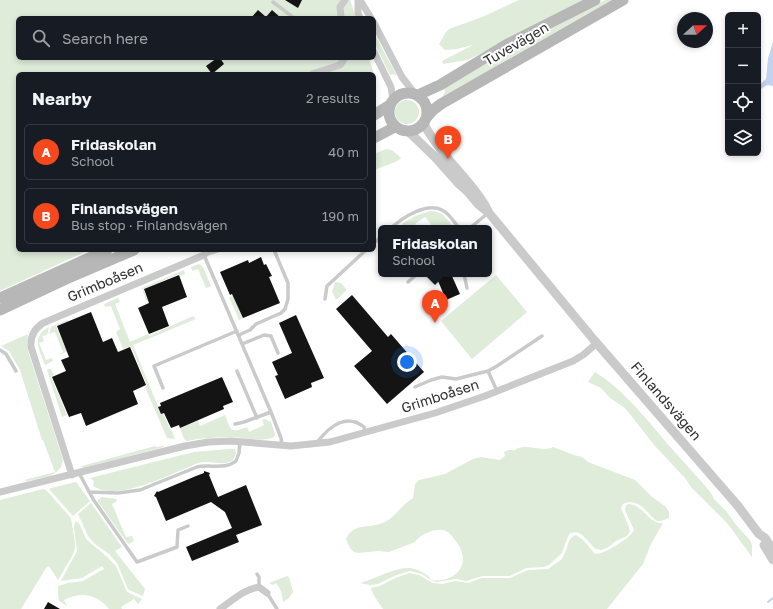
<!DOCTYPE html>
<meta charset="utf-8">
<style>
body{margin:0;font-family:"Golos Text",sans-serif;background:#242831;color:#f1f3f6}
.controls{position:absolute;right:12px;top:12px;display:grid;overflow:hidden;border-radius:6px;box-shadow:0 2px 6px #0003}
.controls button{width:36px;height:36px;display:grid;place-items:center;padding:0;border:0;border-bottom:1px solid #363941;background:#171b24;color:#f1f3f6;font:20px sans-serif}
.compass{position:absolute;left:677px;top:12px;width:36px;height:36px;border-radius:50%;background:#171b24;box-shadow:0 2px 6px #0003;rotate:69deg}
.you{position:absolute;left:407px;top:362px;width:14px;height:14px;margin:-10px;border:3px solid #fff;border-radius:50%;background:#1a73e8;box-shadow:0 0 0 6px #1a73e833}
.badge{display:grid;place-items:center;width:26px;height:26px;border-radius:50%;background:#f6481d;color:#fff;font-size:13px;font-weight:700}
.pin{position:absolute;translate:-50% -33px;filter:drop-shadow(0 1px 2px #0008)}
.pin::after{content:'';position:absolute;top:21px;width:14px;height:12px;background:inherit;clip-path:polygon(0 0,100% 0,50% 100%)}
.popup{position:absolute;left:378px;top:225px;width:114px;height:52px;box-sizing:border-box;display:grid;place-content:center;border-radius:6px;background:#171b24;filter:drop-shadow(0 1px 3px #0005);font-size:13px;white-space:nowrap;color:#9ea1a6}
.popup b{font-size:15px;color:#f1f3f6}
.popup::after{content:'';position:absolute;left:50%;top:100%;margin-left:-8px;border:8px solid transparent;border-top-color:#171b24}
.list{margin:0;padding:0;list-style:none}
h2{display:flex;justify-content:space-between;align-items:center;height:52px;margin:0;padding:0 16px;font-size:17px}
h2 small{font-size:13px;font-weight:400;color:#9ea1a6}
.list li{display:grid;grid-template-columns:26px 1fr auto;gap:12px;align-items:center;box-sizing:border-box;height:56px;margin:0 8px 8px;padding:0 8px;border:1px solid #363941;border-radius:6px}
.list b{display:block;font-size:15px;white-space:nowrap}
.list p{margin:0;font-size:13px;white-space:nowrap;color:#9ea1a6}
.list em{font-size:13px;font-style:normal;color:#9ea1a6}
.icon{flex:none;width:22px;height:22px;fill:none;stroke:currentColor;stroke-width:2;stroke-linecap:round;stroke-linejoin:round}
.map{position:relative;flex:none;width:773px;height:609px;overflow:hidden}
.search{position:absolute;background:#171b24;box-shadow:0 2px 6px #0003;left:16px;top:16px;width:360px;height:44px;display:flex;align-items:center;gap:10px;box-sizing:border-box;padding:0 14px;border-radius:6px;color:#9ea1a6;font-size:15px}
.panel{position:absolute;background:#171b24;box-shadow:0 2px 6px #0003;left:16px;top:72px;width:360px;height:180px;border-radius:6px}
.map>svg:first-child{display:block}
.green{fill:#deecd9}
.water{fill:#c3d2ee}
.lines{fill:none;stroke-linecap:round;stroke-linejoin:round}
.stream{stroke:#c3d2ee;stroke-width:2}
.building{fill:#141414}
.service{stroke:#cacaca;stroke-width:3.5}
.minor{stroke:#cacaca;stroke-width:7}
.tertiary{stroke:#cacaca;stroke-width:9}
.secondary{stroke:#b7b7b7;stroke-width:11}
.labels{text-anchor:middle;stroke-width:4;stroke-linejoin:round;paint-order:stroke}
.street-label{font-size:14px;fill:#2d2d2d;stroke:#fff}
</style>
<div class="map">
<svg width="773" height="609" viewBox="0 0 773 609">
<rect width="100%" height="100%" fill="#fff"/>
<path class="green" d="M0 0H350L356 18H18V58H369L374 74H18V250H89L0 291Z
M519 0H584L478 55 467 60 443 64 442 61 473 45 457 49 445 50 439 44 446 32 449 29 482 17Z
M605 0H612L499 64V65L441 99 445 92 443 86 499 52 513 49Z
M374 33 397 76 393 74 390 75 374 42Z
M395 112a12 12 0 1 1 24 0a12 12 0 1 1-24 0Z
M386 149 392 150 401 158C394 165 382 165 374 171V154Z
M430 211C443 211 447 219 454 228H434L425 217 416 223V224L412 228H404L402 224 415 216Z
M199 264 203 267 211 286 206 288 198 269 193 271 191 267Z
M184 270 185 274 180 276 179 274 143 289 148 301H146L142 288Z
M496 275 527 312 472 359 441 321Z
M335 282 341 283 347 290 336 300 332 291Z
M233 296 243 318 239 320 229 297Z
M118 298 120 302 115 304 130 342 148 334 149 336 193 316 196 319 133 345 161 414 163 413 170 429 172 431 175 439 167 438 145 387 147 386 131 346 123 349 116 332 120 329 111 306 105 307 104 304Z
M67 320 68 321 56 326 66 349 77 347 59 355 63 352 55 332 49 334 51 327Z
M49 327 47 335 42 336 44 341 39 343 46 360 52 358 53 361 45 365C39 350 31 337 49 327Z
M26 335H28L27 343 28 351 63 460C61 477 41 478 27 481L24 480 55 472 43 440H42L20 370 9 351 1 346Z
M49 369H51L54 376 51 377 67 415 62 417 47 370Z
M595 372C627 392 649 423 674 451 686 465 699 478 711 493L714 499 727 512 736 525 750 540 752 545V557L728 524 692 488 685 478 655 446 625 408 610 398 601 388 588 382Z
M225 415C231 430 229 434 247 427L249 432 264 425 262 420 265 419 271 422 275 434 274 437C262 443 244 437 231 437 216 437 201 438 187 441L184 439 180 428 198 421 200 426Z
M155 446 156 447 163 446 164 447 83 468 82 466Z
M553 447 574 455 582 457 588 462 635 480 651 496 666 507 669 512V518C666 519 662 521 659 521 651 522 642 495 623 504L621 508 629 527 630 532 627 536 616 541 607 548 601 550 596 549C587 543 582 527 569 534L562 553 549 565 544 567 526 568 510 576H483L466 581 456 579 437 582 432 581 422 574 410 571 394 576 378 584 370 585 360 583C375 579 395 567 410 568 416 569 423 572 427 575 429 576 430 579 431 580 435 581 445 580 449 578 467 570 466 553 455 540 450 534 447 529 438 530 430 530 419 536 415 542L389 552 378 551 358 553 354 552 350 548 346 539C354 521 372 530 387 521 393 517 398 511 403 506 406 503 410 500 413 498L415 484 419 480 445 474 473 459 481 457 500 460 505 456 504 452 508 450H515C525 442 542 453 553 447Z
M229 449H235L236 453C233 468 217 462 205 462 197 462 189 467 182 470 159 479 116 501 93 486L94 481 90 478 194 452Z
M76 482 90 501 73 516 49 489 51 488Z
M43 489 46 490 71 518 75 543V549L72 556 58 580 49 566 46 568 21 609H0V500Z
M102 497 116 499 117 501 112 504 126 537 132 536 134 541 128 544 98 502V500Z
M91 503 122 547 115 551 145 589 143 596 131 591 128 589 117 563 109 554 95 544 88 536 78 514Z
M629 504C644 505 649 525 663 523L650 546 643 564 607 609H383C379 602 373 596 371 588L380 586 393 579 409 573 419 575 433 583 442 584 456 581 469 583 481 578H510L528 570 548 569 562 559 566 550 569 541 573 536 576 535 583 540 595 554C603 555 631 538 634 530L625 510 626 505Z
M75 521 79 523 86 539 106 556 116 566 127 592 142 599 138 604 134 599 121 607 122 609H109C97 594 81 591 64 600L67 606 59 601 58 594V586L68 583 83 581 104 569 102 566 82 578 61 581 77 551 74 527Z
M287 576 289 577 293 592 289 598 283 602C282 594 281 589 276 583L273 585 269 583Z"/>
<path class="water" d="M773 42V86L767 85 758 91V86L766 79 768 58Z"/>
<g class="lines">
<path class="stream" d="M768 602 773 598"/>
</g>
<path class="building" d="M285 0H302L298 8Z
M258 10 266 17 272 10 281 18H251Z
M217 58H220L224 64 212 74 206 66Z
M261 257 264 265 266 264 272 276 269 277 280 303 243 318 232 294 230 295 220 272 248 260 249 263Z
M439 274H451L460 294 446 300 436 276Z
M179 275 187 297 162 307 169 326 149 334 138 308 149 303 144 289Z
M352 295 388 337 391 334 424 372 387 404 354 366 372 351 336 309Z
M91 312 103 342 112 338 118 352 130 347 146 385 133 391 138 404 86 426 81 413 69 417 52 377 66 371 61 360 69 357 57 326Z
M296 315 324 378 311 383 312 387 285 399 275 376 278 375 272 362 292 353 279 323Z
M222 377 233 402 223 406 224 409 180 428 179 425 171 428 164 413 161 414 158 407 161 406 160 403Z
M204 471 210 473 209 475 218 497 246 485 262 525 236 535 239 542 192 561 186 547 232 528 225 512 211 502 166 521 156 497 154 496 157 491 158 492 196 476 204 473Z
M48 602 60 609H44Z"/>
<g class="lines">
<path class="service" d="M273 2 294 18
M391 228C402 218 426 202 442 210 449 213 454 222 459 228
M470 228 488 213
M374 243 381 237
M220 250 204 255 271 412 281 438 282 445
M464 274 467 288
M408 282 417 274
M325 299 327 286 366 250
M239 335 250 330 256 324 281 313 285 309 288 299V283L274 250
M242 344 264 335 271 336 278 353
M0 350 6 354 16 371
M237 371 257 418
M488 371 497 391
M415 387 431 380 442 377 456 379 488 371 497 366 542 336
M163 388 154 366 237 331
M235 424 244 422 271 412
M319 443V440C330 426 347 413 364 427L365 432
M79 473 93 499 137 562 177 547 178 530 188 526
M89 492 118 493 140 490 197 467C210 464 225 470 236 461L239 453 240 441
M257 574 259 577V587
M267 593 277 609"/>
<path class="minor" d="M358 0V13L360 18
M360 0 371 18
M341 18 340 7 345 0
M374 23 402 77 415 94
M374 52 391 87 393 100
M312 74 340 65 345 58
M72 475 31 347C30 337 34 329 43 323L204 255
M0 492 185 446 208 442 231 441 291 446 330 442 435 413 485 396 573 361 583 355 597 343
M220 609C232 601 244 589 259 587L267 593"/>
<path class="tertiary" d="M424 124C434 143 449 160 463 176 472 187 482 198 488 211
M409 132 435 157 459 184 468 192 479 205 489 213 594 340 738 506 759 534 765 538 773 550
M764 545 773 560"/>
<path class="secondary" d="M389 112a19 19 0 1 1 38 0a19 19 0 1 1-38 0Z
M418 95 440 85 506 45 595 0
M374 115 390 105
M427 117 433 110 441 104 623 0
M374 138 395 127
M0 298 107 250
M0 310 66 279 134 250"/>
</g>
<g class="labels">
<g class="street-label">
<text transform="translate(516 44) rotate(-30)" y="5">Tuvevägen</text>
<text transform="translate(105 282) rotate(-23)" y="5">Grimboåsen</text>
<text transform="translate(440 396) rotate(-18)" y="5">Grimboåsen</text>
<text transform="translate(666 401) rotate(49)" y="5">Finlandsvägen</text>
</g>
</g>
</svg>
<div class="controls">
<button>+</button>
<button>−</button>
<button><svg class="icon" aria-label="locate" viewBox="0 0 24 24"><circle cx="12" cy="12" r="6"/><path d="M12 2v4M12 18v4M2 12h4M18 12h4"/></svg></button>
<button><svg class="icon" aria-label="layers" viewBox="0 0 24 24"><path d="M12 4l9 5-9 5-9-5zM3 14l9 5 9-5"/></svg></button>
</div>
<svg class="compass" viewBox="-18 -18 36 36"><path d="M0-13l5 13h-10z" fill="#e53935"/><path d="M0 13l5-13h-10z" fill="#9ea1a6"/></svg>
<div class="you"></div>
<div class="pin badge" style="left:435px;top:323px">A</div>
<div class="popup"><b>Fridaskolan</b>School</div>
<div class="pin badge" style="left:448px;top:159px">B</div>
<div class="search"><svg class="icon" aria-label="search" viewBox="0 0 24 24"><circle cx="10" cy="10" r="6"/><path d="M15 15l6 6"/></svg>Search here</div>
<section class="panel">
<h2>Nearby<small>2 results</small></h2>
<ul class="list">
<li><span class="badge">A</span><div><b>Fridaskolan</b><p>School</p></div><em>40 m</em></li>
<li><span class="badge">B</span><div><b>Finlandsvägen</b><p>Bus stop · Finlandsvägen</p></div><em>190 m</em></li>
</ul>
</section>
</div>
